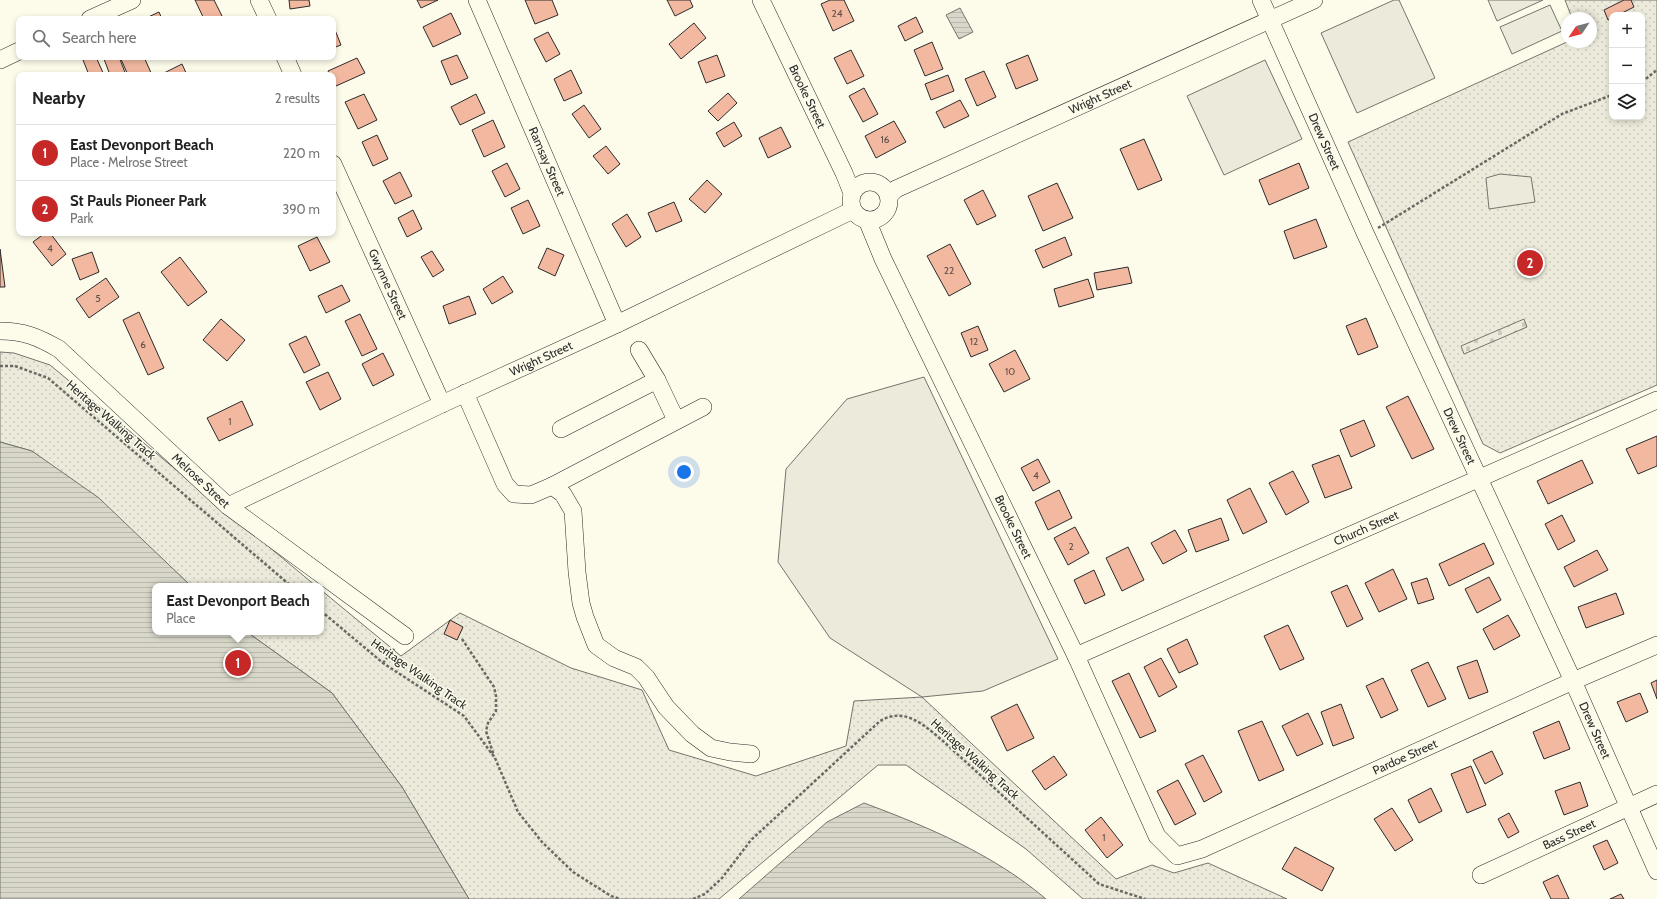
<!DOCTYPE html>
<meta charset="utf-8">
<style>
body{margin:0;font-family:Cabin,sans-serif;background:#f6f6f6;color:#222}
.controls{position:absolute;right:12px;top:12px;display:grid;overflow:hidden;border-radius:8px;box-shadow:0 2px 6px #0003}
.controls button{width:36px;height:36px;display:grid;place-items:center;padding:0;border:0;border-bottom:1px solid #e0e0e0;background:#fff;color:#222;font:20px sans-serif}
.compass{position:absolute;left:1561px;top:12px;width:36px;height:36px;border-radius:50%;background:#fff;box-shadow:0 2px 6px #0003;rotate:235deg}
.you{position:absolute;left:684px;top:472px;width:14px;height:14px;margin:-10px;border:3px solid #fff;border-radius:50%;background:#1a73e8;box-shadow:0 0 0 6px #1a73e833}
.badge{display:grid;place-items:center;width:26px;height:26px;border-radius:50%;background:#c62828;color:#fff;font-size:13px;font-weight:700}
.pin{position:absolute;translate:-50% -50%;border:2px solid #fff;box-shadow:0 1px 4px #0006}
.popup{position:absolute;left:152px;top:583px;width:172px;height:52px;box-sizing:border-box;display:grid;place-content:center;border-radius:8px;background:#fff;filter:drop-shadow(0 1px 3px #0005);font-size:13px;white-space:nowrap;color:#767676}
.popup b{font-size:15px;color:#222}
.popup::after{content:'';position:absolute;left:50%;top:100%;margin-left:-8px;border:8px solid transparent;border-top-color:#fff}
.list{margin:0;padding:0;list-style:none}
h2{display:flex;justify-content:space-between;align-items:center;height:52px;margin:0;padding:0 16px;font-size:17px}
h2 small{font-size:13px;font-weight:400;color:#767676}
.list li{display:grid;grid-template-columns:26px 1fr auto;gap:12px;align-items:center;box-sizing:border-box;height:56px;padding:0 16px;border-top:1px solid #e0e0e0}
.list b{display:block;font-size:15px;white-space:nowrap}
.list p{margin:0;font-size:13px;white-space:nowrap;color:#767676}
.list em{font-size:13px;font-style:normal;color:#767676}
.icon{flex:none;width:22px;height:22px;fill:none;stroke:currentColor;stroke-width:2;stroke-linecap:round;stroke-linejoin:round}
.map{position:relative;flex:none;width:1657px;height:899px;overflow:hidden}
.search{position:absolute;background:#fff;box-shadow:0 2px 6px #0003;left:16px;top:16px;width:320px;height:44px;display:flex;align-items:center;gap:10px;box-sizing:border-box;padding:0 14px;border-radius:8px;color:#767676;font-size:15px}
.panel{position:absolute;background:#fff;box-shadow:0 2px 6px #0003;left:16px;top:72px;width:320px;height:164px;border-radius:8px}
.map>svg:first-child{display:block}
.green{fill:url(#green-dots);stroke:#74746e;fill-rule:evenodd}
.cemetery{fill:url(#cemetery-stones);stroke:#74746e}
.pitch{fill:#ecebdb;stroke:#74746e}
.water{fill:url(#water-rules);stroke:#74746e}
.building{fill:#f2b8a0;stroke:#2b2b2b}
.lines{fill:none;stroke-linecap:round;stroke-linejoin:round}
.minor-casing{stroke:#2b2b2b;stroke-width:18}
.path{stroke:#6a6964;stroke-width:2.5;stroke-dasharray:3 2;stroke-linecap:butt}
.minor{stroke:#fdfbea;stroke-width:17}
.labels{text-anchor:middle;stroke-width:3;stroke-linejoin:round;paint-order:stroke}
.number-label{font-size:10px;fill:#5d4e48}
.street-label{font-size:12px;fill:#2b2b2b;stroke:#fdfbea}
</style>
<div class="map">
<svg width="1657" height="899" viewBox="0 0 1657 899">
<defs>
<pattern id="green-dots" width="8" height="8" patternUnits="userSpaceOnUse"><rect width="8" height="8" fill="#ecebdb"/><path d="M2 2h.1M6 6h.1" fill="none" stroke="#cbcabc" stroke-width="1.8" stroke-linecap="round"/></pattern>
<pattern id="cemetery-stones" width="16" height="16" patternUnits="userSpaceOnUse"><rect width="16" height="16" fill="#ecebdb"/><path d="M2 7V4a2 2 0 0 1 4 0v3zM10 15v-3a2 2 0 0 1 4 0v3z" fill="#cbcabc"/></pattern>
<pattern id="water-rules" width="6" height="5" patternUnits="userSpaceOnUse"><rect width="6" height="5" fill="#d8d7c9"/><path d="M0 2.5h6" fill="none" stroke="#bab9ad"/></pattern>
</defs>
<rect width="100%" height="100%" fill="#fdfbea"/>
<path class="green" d="M1565 0H1657V385L1500 453 1483 444 1348 142 1567 42H1591V18H1572ZM1612 15H1642V117H1612Z
M0 352 14 353 50 365 316 586H191L155 552 32 451 0 442Z
M321 590 401 656 460 613 571 668 642 690 669 750 756 776 846 746 854 701 922 697 1116 879 1152 865 1174 873 1208 863 1287 899H1083L1026 849 906 765H878L719 899H469L402 787 332 693 247 632H321Z"/>
<path class="cemetery" d="M1524 319 1527 327 1464 354 1461 346Z"/>
<path class="pitch" d="M1394 0H1399L1435 78 1357 113 1321 33Z
M1488 0H1543L1497 21Z
M1550 5 1562 31 1512 54 1500 27Z
M1265 60 1302 139 1224 175 1187 96Z
M1500 174 1531 177 1535 202 1489 209 1486 178Z
M924 377 1058 659 983 691 922 697 830 638 778 562 786 469 847 399Z"/>
<path class="water" d="M960 8 973 32 959 39 946 15Z
M0 442 32 451 99 498 191 586H155V632H247L332 693 402 787 469 899H0Z
M864 803C928 827 993 854 1046 899H739L827 822Z"/>
<path class="building" d="M195 0H214L222 16 215 19H204Z
M289 0H309L310 6 290 9Z
M417 0H438L421 8Z
M525 0H552L558 15 535 24Z
M667 0H690L693 7 675 16Z
M830 0H844L854 21 833 31 821 4Z
M1624 0H1631L1634 7 1618 15H1612V18L1608 20 1604 10Z
M159 12 162 19H144Z
M451 13 461 34 433 47 423 27Z
M916 17 923 32 905 41 898 26Z
M694 23 706 38 681 59 669 44Z
M333 25 341 45 333 48Z
M548 32 560 54 546 62 534 39Z
M932 42 943 69 925 76 914 50Z
M851 50 864 76 847 84 834 58Z
M457 55 468 78 451 85 441 61Z
M717 55 725 76 706 83 698 62Z
M1028 55 1038 80 1016 89 1006 64Z
M91 57H96L104 75H89L83 60Z
M111 57H119L126 75H110L104 59Z
M120 57H144L152 75H128Z
M357 58 365 73 336 86 333 81V75H330L328 71Z
M182 64 187 75H163L162 74Z
M571 70 582 93 564 101 554 79Z
M984 71 996 97 977 106 965 79Z
M948 75 954 91 931 100 925 84Z
M864 88 878 114 863 122 849 96Z
M728 93 737 103 718 121 708 111Z
M364 94 377 120 358 129 345 102Z
M476 94 485 113 460 125 451 107Z
M960 100 969 116 944 128 936 112Z
M584 105 601 129 589 138 572 114Z
M493 120 505 147 484 157 472 130Z
M894 121 906 142 876 158 865 136Z
M734 122 742 136 724 147 716 133Z
M781 127 791 147 768 158 759 138Z
M377 135 388 159 373 166 362 142Z
M1144 139 1162 180 1138 190 1120 149Z
M606 146 620 164 608 174 593 156Z
M507 163 520 189 505 197 492 171Z
M1299 163 1309 188 1269 205 1259 180Z
M400 172 412 196 395 204 383 181Z
M707 180 722 194 705 213 689 199Z
M1057 183 1073 218 1043 231 1028 196Z
M983 190 996 216 977 225 964 200Z
M528 200 540 226 523 234 511 208Z
M674 202 682 221 656 232 648 213Z
M413 210 422 229 407 237 398 218Z
M627 214 641 237 626 247 612 224Z
M1316 219 1327 247 1294 259 1284 231Z
M45 233H50L66 254 52 266 33 242Z
M317 237 330 262 310 271 298 246Z
M1065 237 1072 255 1043 268 1035 250Z
M950 244 971 284 949 296 927 256Z
M547 248 564 255 555 276 538 268Z
M0 249 5 287H0Z
M432 251 444 270 433 277 421 257Z
M92 252 99 272 80 280 72 259Z
M180 257 207 292 188 306 161 272Z
M1128 267 1132 283 1097 290 1094 273Z
M503 276 513 292 492 304 483 289Z
M106 278 119 297 89 318 76 299Z
M1088 279 1094 297 1059 307 1054 289Z
M342 285 350 301 326 313 318 296Z
M469 296 476 314 449 324 443 306Z
M139 312 164 368 148 375 123 320Z
M360 314 377 349 362 356 345 321Z
M1366 318 1378 347 1358 355 1346 326Z
M221 319 245 340 227 361 203 340Z
M978 326 988 350 971 357 961 333Z
M306 336 320 365 304 373 289 344Z
M1015 350 1030 379 1004 392 989 364Z
M383 353 394 375 373 386 362 364Z
M328 372 341 399 320 410 306 382Z
M1408 396 1434 449 1412 459 1386 407Z
M242 401 253 425 219 441 207 418Z
M1364 420 1375 446 1351 457 1340 430Z
M1657 436V466L1638 474 1626 449Z
M1339 455 1352 488 1325 498 1312 465Z
M1038 459 1050 482 1033 491 1021 468Z
M1582 460 1593 483 1548 504 1537 481Z
M1293 471 1309 502 1286 515 1269 483Z
M1250 488 1267 522 1243 534 1227 500Z
M1059 490 1072 518 1048 530 1035 502Z
M1562 515 1575 541 1558 550 1545 524Z
M1221 518 1229 540 1196 552 1188 530Z
M1075 527 1089 553 1068 565 1054 538Z
M1175 530 1187 551 1163 564 1151 543Z
M1484 543 1494 564 1449 586 1439 564Z
M1128 547 1144 580 1122 591 1106 558Z
M1597 550 1608 570 1574 587 1564 567Z
M1393 569 1407 599 1379 612 1365 583Z
M1094 570 1105 595 1085 604 1074 580Z
M1489 577 1501 600 1477 613 1465 589Z
M1427 578 1434 599 1418 604 1411 583Z
M1347 585 1363 619 1347 627 1331 592Z
M1616 593 1624 614 1586 628 1578 607Z
M1508 615 1520 636 1494 650 1483 629Z
M450 620 463 627 457 640 444 634Z
M1288 625 1304 659 1280 670 1264 636Z
M1187 639 1198 664 1179 673 1167 649Z
M1161 658 1177 687 1159 697 1144 667Z
M1477 660 1488 692 1469 699 1457 667Z
M1428 662 1446 699 1428 707 1411 670Z
M1129 673 1156 731 1140 738 1112 681Z
M1383 678 1398 710 1381 718 1366 686Z
M1657 680V699L1651 683Z
M1640 693 1648 712 1626 722 1617 702Z
M1017 704 1034 738 1007 751 991 717Z
M1341 704 1354 738 1333 746 1321 712Z
M1308 713 1323 744 1297 756 1282 726Z
M1262 721 1284 770 1259 781 1238 731Z
M1559 721 1570 749 1544 759 1533 732Z
M1492 751 1503 774 1485 784 1473 760Z
M1203 755 1222 792 1204 802 1185 764Z
M1054 756 1067 775 1045 790 1032 771Z
M1471 766 1486 805 1467 813 1451 774Z
M1178 780 1196 814 1175 825 1157 791Z
M1580 782 1588 806 1564 815 1555 791Z
M1431 788 1442 811 1419 823 1408 800Z
M1392 808 1413 840 1395 851 1374 819Z
M1509 813 1519 832 1508 838 1498 819Z
M1101 817 1123 845 1107 858 1085 830Z
M1607 840 1618 863 1604 870 1593 846Z
M1295 847 1334 868 1322 891 1282 869Z
M1558 875 1569 899H1551L1543 882Z
M1621 894 1624 899H1610Z"/>
<g class="lines">
<g class="minor-casing">
<g id="minor">
<path d="M259 0 268 19"/>
<path id="s1" d="M477 0 617 324"/>
<path id="s2" d="M761 0 844 173 852 193"/>
<path id="s3" d="M1261 0 1366 235 1573 681 1657 871"/>
<path d="M90 19 132 0"/>
<path d="M285 57 293 75"/>
<path d="M0 60 19 51"/>
<path id="s4" d="M333 164 442 404"/>
<circle cx="870" cy="201" r="19"/>
<path id="s5" d="M889 196 896 189 1314 0"/>
<path id="s6" d="M867 220 883 259 1076 656 1157 836 1177 856 1202 849 1573 681 1657 645"/>
<path id="s7" d="M0 331C24 331 38 337 59 349L228 506 405 636"/>
<path d="M639 350 657 380 676 420"/>
<path d="M465 393 505 484 514 494 531 495 552 486 703 407"/>
<path d="M561 429 657 380"/>
<path d="M552 486 563 494 573 511 577 572 581 603 585 617 596 645 614 658 636 667 646 677 666 707 692 734 711 748 730 752 751 754"/>
<path id="s8" d="M228 506 442 404 617 324 853 210"/>
<path id="s9" d="M1076 656 1657 400"/>
<path id="s10" d="M1481 875 1657 794"/>
</g>
</g>
<path class="path" d="M1642 82 1657 70
M1378 228 1562 114 1612 95
M0 366H15L48 378 291 586
M321 611 383 663 464 716 495 758 518 812 542 842 573 872 611 896 620 899
M462 639 494 687 496 696V711L488 723 486 731 494 756
M383 663 395 648
M693 899 705 894 722 878 751 840 880 721C905 706 925 726 943 741L1099 884 1145 899"/>
<use href="#minor" class="minor"/>
</g>
<g class="labels">
<g class="number-label">
<text x="837" y="17">24</text>
<text x="885" y="143">16</text>
<text x="50" y="252">4</text>
<text x="949" y="274">22</text>
<text x="98" y="302">5</text>
<text x="974" y="345">12</text>
<text x="143" y="348">6</text>
<text x="1010" y="375">10</text>
<text x="230" y="425">1</text>
<text x="1036" y="479">4</text>
<text x="1071" y="550">2</text>
<text x="1104" y="841">1</text>
</g>
<g class="street-label">
<text dy="4" stroke="none"><textPath href="#s2" startOffset="107">Brooke Street</textPath></text>
<text dy="4" stroke="none"><textPath href="#s5" startOffset="234">Wright Street</textPath></text>
<text dy="4" stroke="none"><textPath href="#s3" startOffset="155">Drew Street</textPath></text>
<text dy="4" stroke="none"><textPath href="#s1" startOffset="176">Ramsay Street</textPath></text>
<text dy="4" stroke="none"><textPath href="#s4" startOffset="132">Gwynne Street</textPath></text>
<text dy="4" stroke="none"><textPath href="#s8" startOffset="346">Wright Street</textPath></text>
<text transform="translate(111 420) rotate(41)" y="4">Heritage Walking Track</text>
<text dy="4" stroke="none"><textPath href="#s3" startOffset="479">Drew Street</textPath></text>
<text dy="4" stroke="none"><textPath href="#s7" startOffset="256">Melrose Street</textPath></text>
<text dy="4" stroke="none"><textPath href="#s6" startOffset="340">Brooke Street</textPath></text>
<text dy="4" stroke="none"><textPath href="#s9" startOffset="317">Church Street</textPath></text>
<text transform="translate(419 674) rotate(35)" y="4">Heritage Walking Track</text>
<text dy="4" stroke="none"><textPath href="#s3" startOffset="803">Drew Street</textPath></text>
<text dy="4" stroke="none"><textPath href="#s6" startOffset="958">Pardoe Street</textPath></text>
<text transform="translate(975 759) rotate(42)" y="4">Heritage Walking Track</text>
<text dy="4" stroke="none"><textPath href="#s10" startOffset="97">Bass Street</textPath></text>
</g>
</g>
</svg>
<div class="controls">
<button>+</button>
<button>−</button>
<button><svg class="icon" aria-label="layers" viewBox="0 0 24 24"><path d="M12 4l9 5-9 5-9-5zM3 14l9 5 9-5"/></svg></button>
</div>
<svg class="compass" viewBox="-18 -18 36 36"><path d="M0-13l5 13h-10z" fill="#e53935"/><path d="M0 13l5-13h-10z" fill="#767676"/></svg>
<div class="you"></div>
<div class="pin badge" style="left:238px;top:663px">1</div>
<div class="popup"><b>East Devonport Beach</b>Place</div>
<div class="pin badge" style="left:1530px;top:263px">2</div>
<div class="search"><svg class="icon" aria-label="search" viewBox="0 0 24 24"><circle cx="10" cy="10" r="6"/><path d="M15 15l6 6"/></svg>Search here</div>
<section class="panel">
<h2>Nearby<small>2 results</small></h2>
<ul class="list">
<li><span class="badge">1</span><div><b>East Devonport Beach</b><p>Place · Melrose Street</p></div><em>220 m</em></li>
<li><span class="badge">2</span><div><b>St Pauls Pioneer Park</b><p>Park</p></div><em>390 m</em></li>
</ul>
</section>
</div>
